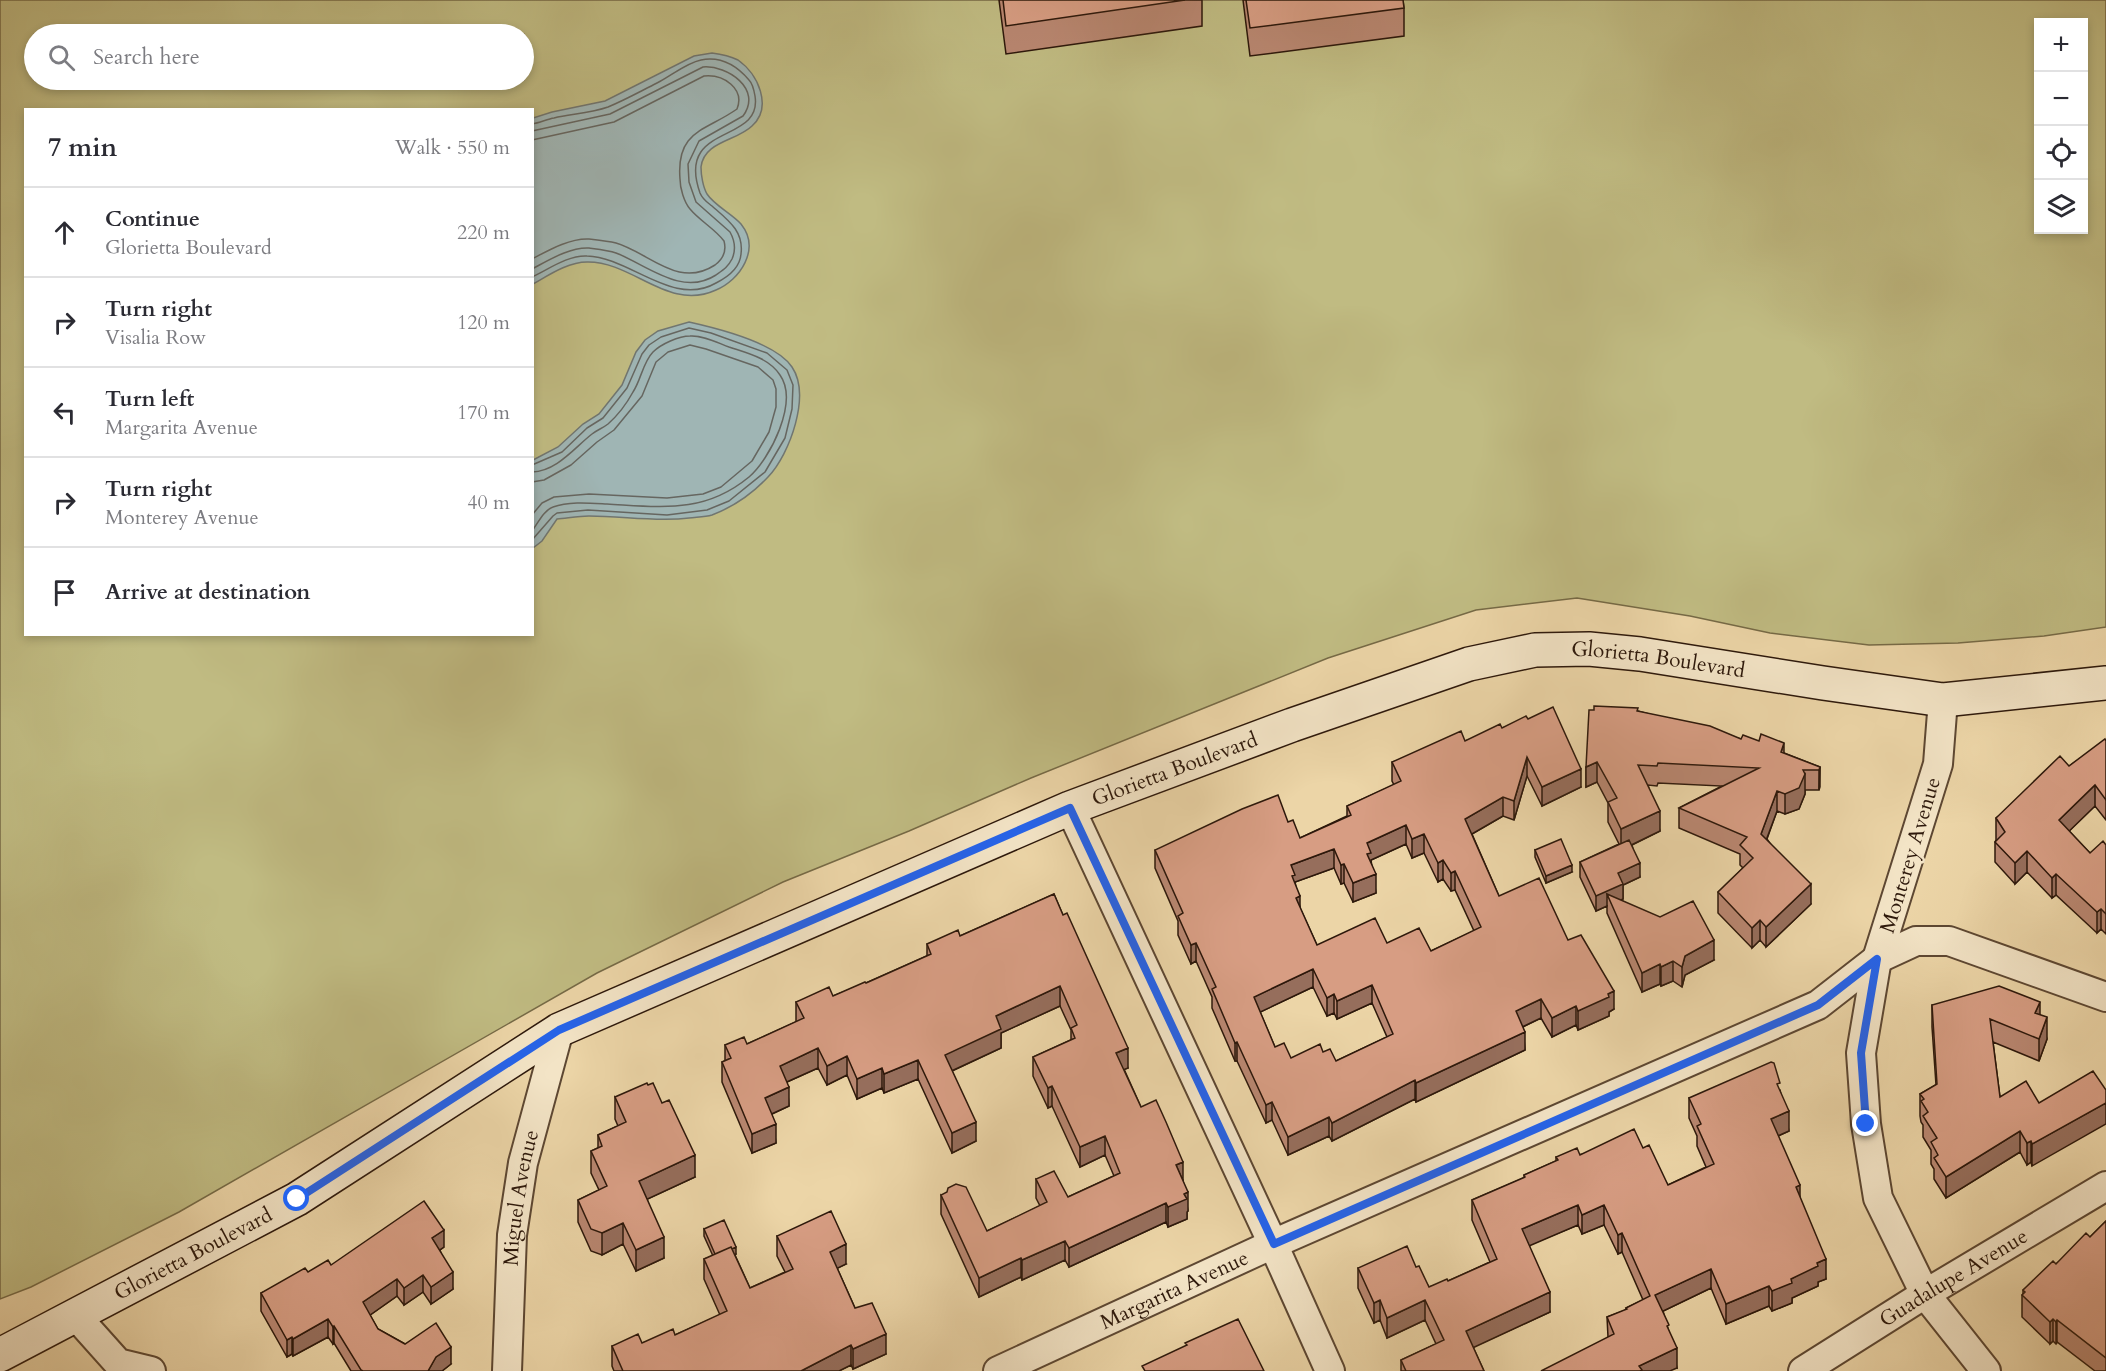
<!DOCTYPE html>
<meta charset="utf-8">
<style>
body{margin:0;font-family:Cardo,serif;background:#f7f7f7;color:#2b2b33}
.controls{position:absolute;right:18px;top:18px;display:grid;overflow:hidden;border-radius:0px;box-shadow:0 3px 9px #0003}
.controls button{width:54px;height:54px;display:grid;place-items:center;padding:0;border:0;border-bottom:2px solid #e1e1e2;background:#fff;color:#2b2b33;font:30px sans-serif}
.stop{position:absolute;width:18px;height:18px;margin:-14px;border:4px solid #2563eb;border-radius:50%;background:#fff}
.stop.end{background:#2563eb;border-color:#fff;box-shadow:0 2px 6px #0008}
.list{margin:0;padding:0;list-style:none}
h2{display:flex;justify-content:space-between;align-items:center;height:78px;margin:0;padding:0 24px;font-size:26px}
h2 small{font-size:20px;font-weight:400;color:#7c7c81}
.list li{display:grid;grid-template-columns:39px 1fr auto;gap:18px;align-items:center;box-sizing:border-box;height:90px;padding:0 24px;border-top:2px solid #e1e1e2}
.list b{display:block;font-size:22px;white-space:nowrap}
.list p{margin:0;font-size:20px;white-space:nowrap;color:#7c7c81}
.list em{font-size:20px;font-style:normal;color:#7c7c81}
.icon{flex:none;width:33px;height:33px;fill:none;stroke:currentColor;stroke-width:2;stroke-linecap:round;stroke-linejoin:round}
.map{position:relative;flex:none;width:2106px;height:1371px;overflow:hidden}
.search{position:absolute;background:#fff;box-shadow:0 3px 9px #0003;left:24px;top:24px;width:510px;height:66px;display:flex;align-items:center;gap:15px;box-sizing:border-box;padding:0 21px;border-radius:33px;color:#7c7c81;font-size:22px}
.panel{position:absolute;background:#fff;box-shadow:0 3px 9px #0003;left:24px;top:108px;width:510px;height:528px;border-radius:0px}
.map>svg:first-child{display:block}
.green{fill:#c0bb82;stroke:#766a46;stroke-width:1.5;fill-rule:evenodd}
.water{fill:#9fb5b4;stroke:#717670;stroke-width:1.5}
.lines{fill:none;stroke-linecap:round;stroke-linejoin:round}
.shore{stroke:#666660;stroke-width:1.5}
.street-casing{stroke:#5d4732;stroke-width:32}
.secondary-casing{stroke:#2d180b;stroke-width:36}
.street{stroke:#f3e4c6;stroke-width:28}
.secondary{stroke:#f3e4c6;stroke-width:33}
.wall{fill:#b98771;stroke:#2d180b;stroke-width:1.5;fill-rule:evenodd}
.shaded-wall{fill:#966e5c;stroke:#2d180b;stroke-width:1.5}
.building{fill:#d79d83;stroke:#2d180b;stroke-width:1.5;fill-rule:evenodd}
.route{stroke:#2563eb;stroke-width:8}
.labels{text-anchor:middle;stroke-width:5;stroke-linejoin:round;paint-order:stroke}
.street-label{font-size:21px;fill:#2d180b;stroke:#f3e4c6}
</style>
<div class="map">
<svg width="2106" height="1371" viewBox="0 0 2106 1371">
<rect width="100%" height="100%" fill="#ecd5a7"/>
<filter id="stains"><feTurbulence type="fractalNoise" baseFrequency=".00333" numOctaves="4"/><feColorMatrix values="0 0 0 0 .2 0 0 0 0 .09 0 0 0 0 .02 0 0 0 .5 -.17"/></filter>
<radialGradient id="worn" r=".72"><stop offset=".6" stop-color="#630" stop-opacity="0"/><stop offset="1" stop-color="#630" stop-opacity=".3"/></radialGradient>
<path class="green" d="M0 0H2106V627L2044 636 1958 643 1869 645 1770 633 1690 616 1577 598 1476 610 1328 658 1031 778 909 831 783 882 597 973 179 1212 31 1287 0 1299ZM2038 22H2084V230H2038ZM34 34H524V80H34ZM26 110H532V634H26Z"/>
<path class="water" d="M712 53C720 54 730 56 738 60 758 74 773 107 752 126 737 141 704 141 701 167 701 175 703 187 707 194 714 205 732 214 741 224 761 249 740 280 716 290 668 312 633 261 587 262 568 262 549 275 533 284V118L552 112 605 101 694 56Z
M689 322C716 328 776 343 792 367 811 395 790 454 768 477 753 493 733 507 712 515 705 517 697 517 689 518 656 522 623 516 589 516 579 516 568 518 557 519L542 541 533 548V460L558 447 583 424 599 414 622 385 636 352 645 340 658 331Z"/>
<g class="lines">
<path class="shore" d="M532 124C540 123 547 119 554 118 572 114 591 113 608 107 625 100 641 91 657 83 671 76 686 63 701 60 721 56 737 66 749 80 753 84 754 90 755 96 763 145 675 122 700 193 703 200 707 202 712 206 728 220 744 231 741 254 740 268 728 277 716 283 673 308 630 257 587 256 568 255 549 269 532 277
M532 131 610 114 703 67C727 65 763 89 743 116L699 141 688 164 689 182 696 202 730 232C735 241 736 250 732 259 728 267 723 270 716 275 682 297 647 265 616 253 608 250 597 249 589 248 570 247 549 260 532 269
M532 140 614 122 704 76C724 74 745 89 737 109 706 131 676 130 680 179 680 188 684 202 690 209 700 221 715 229 724 241 727 252 723 259 715 265 678 289 650 253 616 243 608 241 598 240 589 239 570 238 549 250 532 259
M532 465 562 452 587 428 603 418 627 388 642 354 649 345 661 337 689 328 711 333 767 353 787 370 793 385 792 409 785 438 765 472 729 501 707 510 667 515 588 510 557 513 553 516 532 540
M532 472C557 471 574 448 592 434 597 430 603 428 608 424 617 416 627 403 633 392 641 380 643 362 653 352 661 344 679 336 690 336 703 335 718 343 729 347 747 353 769 358 780 375 799 402 770 459 749 477 704 514 662 507 607 504 590 503 569 501 553 507 544 510 538 523 532 531
M532 482 544 480 571 465 597 442 614 430 642 396 656 362 668 352 690 345 706 349 758 367 773 380 776 389V407L769 432 752 461 721 487 703 494 667 498 589 494 554 497 542 503 532 515"/>
<g class="street-casing">
<g id="street">
<path d="M1943 700 1938 764 1877 959 1861 1053 1866 1124 1878 1198 1925 1294 1986 1371"/>
<path d="M1070 808 1273 1244 1330 1371"/>
<path d="M76 1316 118 1363 151 1371"/>
<path id="s1" d="M507 1371 512 1235 523 1163 559 1030"/>
<path id="s2" d="M998 1371 1273 1244 1818 1005 1877 959 1916 941H1949L2106 997"/>
<path id="s3" d="M1803 1371 1925 1294 2106 1186"/>
</g>
</g>
<g class="secondary-casing">
<g id="secondary">
<path id="s4" d="M0 1355 297 1199 559 1030 1070 808 1292 725 1469 664 1535 650 1589 649 1640 654 1823 683 1943 700 2106 683"/>
</g>
</g>
<use href="#street" class="street"/>
<use href="#secondary" class="secondary"/>
</g>
<path class="wall" d="M999 0H1202V26L1006 54Z
M1243 0H1403L1404 8V36L1250 56Z
M1638 711 1741 739 1784 753 1820 767 1819 790H1805V794L1799 809 1785 814 1777 811 1767 839 1811 904 1766 947 1760 940 1752 948 1718 913V892L1743 868 1740 865V854L1679 828V808L1722 786 1658 783 1657 786 1648 785 1660 831 1632 845 1640 877 1623 885V899L1621 900 1714 960 1685 975 1682 987 1673 981 1661 986 1660 984 1642 992 1607 913V906L1596 911 1580 877V862L1619 844 1608 822V803L1597 782 1586 787V767Z
M1528 719 1581 787 1542 806 1527 776 1514 820 1503 816 1472 834 1499 896 1568 940 1614 1009 1609 1012V1016L1578 1030 1576 1025 1552 1037 1541 1018 1523 1027 1525 1050 1416 1102 1415 1099 1332 1141 1329 1136 1288 1155 1272 1120 1266 1123 1237 1061H1235L1212 1008V997L1196 961 1191 964 1178 935V921L1155 868V850L1288 822 1300 838 1347 816V806L1394 785 1392 781V762L1465 741ZM1406 844 1412 858 1424 853 1438 882 1443 879 1451 891 1455 890 1474 931 1431 951 1387 943 1317 945 1300 908 1295 882 1334 868 1341 884 1344 883 1353 902 1376 893 1371 860ZM1313 987 1327 1016 1334 1013 1337 1019 1372 1003 1387 1037 1336 1061 1323 1052 1291 1058 1275 1047 1260 1012Z
M2106 741V820L2095 806 2069 831 2090 853 2106 845V934L2101 929 2097 933 2056 895 2052 898 2027 872 2015 884 1995 862V842L1996 840V818L2069 766Z
M1535 850 1572 872 1546 883 1535 857Z
M1054 894 1128 1068 1124 1069 1141 1107 1183 1180 1188 1211 1187 1212V1219L1168 1227 1166 1222 1069 1267 1065 1260 1022 1280 1021 1277 979 1297 941 1214V1195L987 1231 1040 1206 1036 1198V1179L1068 1197 1114 1176 1105 1155 1080 1167 1052 1106 1048 1108 1033 1076V1057L1071 1040V1030L1060 1006 1001 1033V1048L952 1071 976 1141 952 1153 918 1079 884 1093 882 1088 857 1099 847 1075 827 1085 818 1068 787 1082 789 1106 772 1114 776 1143 752 1153 722 1082V1062L725 1061V1045L747 1044 796 1022V1002L833 996 866 983 927 956V944L960 936Z
M1932 1005 2040 1015 2047 1039 2039 1061 1993 1042 2000 1097 2039 1103 2032 1166 2031 1162 2027 1165 2020 1152 1946 1198 1934 1179V1169L1931 1164V1150L1923 1137V1125L1921 1122 1920 1116V1094L1936 1085 1932 1027Z
M1780 1090 1789 1131 1778 1136 1800 1198 1826 1279 1818 1282V1286L1792 1298V1303L1772 1311 1769 1306 1726 1324 1711 1288 1663 1311 1669 1332 1677 1368 1608 1337 1607 1317 1626 1310V1308L1643 1300 1622 1252 1618 1254 1604 1225 1582 1234 1578 1225 1529 1245 1550 1312 1473 1347 1484 1371H1401V1360L1436 1344 1425 1320 1387 1338 1380 1320 1374 1323 1358 1288V1268L1416 1267 1429 1287 1448 1281 1490 1262 1472 1220V1200L1524 1178V1175L1556 1161V1157L1643 1148 1668 1185 1706 1167 1697 1146V1136L1689 1118V1098Z
M615 1097 695 1177 647 1199 664 1258 636 1271 623 1244 602 1255 591 1251 578 1222V1200L599 1190 591 1173V1151L598 1148V1135L618 1126 615 1119Z
M2106 1221V1371H2095L2057 1342 2056 1344 2053 1341 2050 1344 2022 1317V1295L2023 1294V1290L2090 1237Z
M704 1229 736 1254 735 1255 750 1288 785 1272 777 1256V1236L846 1264 837 1268 855 1308 886 1354 853 1369 851 1365 839 1371H614L612 1366V1346L642 1343 675 1335 720 1315 704 1279V1259L713 1256 704 1236Z
M444 1247 440 1250 453 1289 431 1304 423 1292 404 1305 397 1296 370 1315 378 1329 405 1344 451 1364 442 1371H351L334 1343 333 1344 328 1337 293 1356 292 1354 287 1357 261 1311V1293L331 1265Z"/>
<path class="shaded-wall" d="M1784 743V763L1781 752Z
M1527 757V776L1514 820V801Z
M1597 762V782L1586 787V767Z
M1820 767V787L1819 790V770Z
M1581 769V787L1542 806V787Z
M1805 774V794L1799 809 1785 814V794Z
M2095 785V806L2059 841V820Z
M1777 791V811L1761 854V834Z
M1503 797V816L1465 838V819Z
M1660 811V831L1621 850V829Z
M1406 825V844L1371 860V871L1367 873V843Z
M1424 834V853L1412 858V839Z
M1334 849V868L1295 882 1292 894 1291 865Z
M2027 851V872L2015 884V863Z
M1443 860V879L1438 882V863Z
M1640 863V877L1623 885V899L1612 904 1607 894V906L1596 911V896L1618 873Z
M1344 864V883L1341 884V865Z
M1572 865V872L1546 883V876Z
M1455 871V890L1451 891V873Z
M1376 874V893L1353 902V883Z
M2056 874V895L2052 898V878Z
M1811 884V904L1766 947V927Z
M1300 896V915L1296 898Z
M2101 909V929L2097 933V912Z
M1760 920V940L1752 948V928Z
M1714 940V960L1685 975 1682 987V967L1685 956Z
M1196 943V961L1191 964V945Z
M1673 961V981L1661 986V967Z
M1660 964V984L1642 992V973Z
M1313 969V987L1254 1015V997Z
M1372 985V1003L1337 1019V1001Z
M1060 986V1006L1001 1033V1048L945 1074V1055L996 1016Z
M1614 991V1009L1609 1012V1016L1578 1030V1011L1608 994Z
M1334 994V1013L1327 1016V998Z
M1541 999V1018L1516 1030V1011Z
M2040 1002V1024L2035 1013Z
M1576 1006V1025L1552 1037V1018Z
M2047 1017V1039L2039 1061V1039Z
M1525 1032V1050L1416 1102V1083Z
M1237 1042V1061H1235V1043Z
M818 1048V1068L780 1085V1066Z
M1128 1048V1068L1116 1073V1053Z
M847 1056V1075L827 1085V1066Z
M918 1060V1079L884 1093V1074Z
M882 1068V1088L857 1099V1079Z
M1415 1080V1099L1332 1141V1123Z
M1052 1086V1106L1048 1108V1088Z
M789 1087V1106L765 1117V1098Z
M1272 1102V1120L1266 1123V1105Z
M2106 1103V1124L2032 1166V1144Z
M1789 1111V1131L1771 1139V1119Z
M1329 1117V1136L1288 1155V1137Z
M976 1122V1141L952 1153V1133Z
M776 1124V1143L752 1153V1134Z
M2020 1131V1152L1946 1198V1177Z
M1105 1136V1155L1080 1167V1147Z
M2031 1141V1162L2027 1165V1143Z
M695 1155V1177L639 1203V1181Z
M1183 1162V1181L1176 1165Z
M1800 1185V1205L1796 1187Z
M1188 1192V1211L1187 1212V1219L1168 1227V1207L1184 1194Z
M1166 1203V1222L1069 1267V1248Z
M1578 1205V1225L1522 1249V1229Z
M1604 1205V1225L1582 1234V1215Z
M623 1223V1244L602 1255V1233Z
M444 1230V1247L432 1255V1238Z
M1622 1233V1252L1618 1254V1235Z
M664 1237V1258L636 1271V1250Z
M1065 1241V1260L1022 1280V1260Z
M846 1244V1264L830 1272V1252Z
M736 1247V1254L716 1263V1255Z
M1021 1258V1277L979 1297V1278Z
M1826 1259V1279L1818 1282V1286L1792 1298V1303L1772 1311V1291L1791 1279 1817 1263Z
M1711 1269V1288L1655 1315V1295Z
M453 1272V1289L431 1304V1287Z
M423 1275V1292L404 1305V1288Z
M397 1279V1296L363 1320V1302Z
M1769 1286V1306L1726 1324V1304Z
M1550 1292V1312L1466 1351V1331Z
M1380 1300V1320L1374 1323V1303Z
M1425 1300V1320L1387 1338V1318Z
M328 1319V1337L293 1356V1339Z
M2053 1319V1341L2050 1344V1322Z
M2057 1320V1342L2056 1344V1322Z
M334 1326V1343L333 1344V1327Z
M886 1334V1354L853 1369V1349Z
M292 1337V1354L287 1357V1340Z
M851 1345V1365L839 1371H801Z
M451 1347V1364L442 1371H428L436 1357Z
M1677 1348V1368L1670 1371H1639V1366Z"/>
<path class="building" d="M1003 0H1185L1006 26Z
M1246 0H1403L1404 8 1250 28Z
M1594 706 1638 708 1637 711 1710 726 1741 739 1743 735 1759 741 1761 734 1784 743 1781 752 1820 767 1819 770H1803L1805 774 1799 788 1785 794 1777 791 1761 834 1811 884 1766 927 1760 920 1752 928 1718 892 1753 858 1740 845 1747 837 1679 808 1759 768 1658 763 1657 766 1638 765 1660 811 1621 829 1608 802 1617 798 1597 762 1586 767 1589 710H1594Z
M1553 707 1581 769 1542 787 1527 757 1514 801 1503 797 1465 819 1499 896 1539 878 1568 940 1581 935 1614 991 1608 994 1609 997 1578 1011 1576 1006 1552 1018 1541 999 1516 1011 1525 1032 1416 1083 1415 1080 1332 1123 1329 1117 1288 1137 1272 1102 1266 1105 1237 1042 1235 1043 1212 989 1216 987 1196 943 1191 945 1178 916 1183 913 1155 850 1242 809 1278 795 1288 822 1293 820 1300 838 1351 815 1347 806 1401 781 1392 762 1461 731 1465 741 1500 724 1502 728 1526 716 1528 719ZM1406 825 1412 839 1424 834 1438 863 1443 860 1451 873 1455 871 1481 927 1431 951 1419 928 1387 943 1375 918 1317 945 1296 898 1300 896 1292 876 1295 875 1291 865 1334 849 1341 865 1344 864 1353 883 1376 874 1367 854 1371 853 1367 843ZM1313 969 1327 998 1334 994 1337 1001 1372 985 1393 1034 1336 1061 1330 1049 1323 1052 1320 1044 1291 1058 1284 1043 1275 1047 1254 997Z
M2105 739 2106 741V800L2095 785 2059 820 2090 853 2103 841 2106 845V914L2101 909 2097 912 2056 874 2052 878 2027 851 2015 863 1995 842 2005 832 1996 818 2060 756 2069 766Z
M1561 839 1572 865 1546 876 1535 850Z
M1629 840 1640 863 1618 873 1623 884 1596 896 1580 862Z
M1054 894 1063 915 1067 913 1128 1048 1116 1053 1141 1107 1156 1100 1166 1122 1183 1162 1176 1165 1188 1192 1184 1194 1187 1199 1168 1207 1166 1203 1069 1248 1065 1241 1022 1260 1021 1258 979 1278 941 1195 947 1192 948 1188 956 1184 966 1187 987 1231 1047 1202 1036 1179 1054 1171 1068 1197 1120 1173 1105 1136 1080 1147 1052 1086 1048 1088 1033 1057 1075 1038 1071 1028 1077 1025 1060 986 996 1016 1001 1029 945 1055 976 1122 952 1133 918 1060 884 1074 882 1068 857 1079 847 1056 827 1066 818 1048 780 1066 789 1087 765 1098 776 1124 752 1134 722 1062 731 1058 725 1045 744 1037 747 1044 804 1018 796 1002 829 987 833 996 865 982 866 983 931 954 927 944 958 930 960 936Z
M1607 894 1660 917 1693 901 1714 940 1685 956 1682 967 1673 961 1661 967 1660 964 1642 973Z
M1999 986 2040 1002 2035 1013 2047 1017 2039 1039 1990 1019 2000 1097 2026 1081 2039 1103 2093 1071 2106 1090V1103L2032 1144 2031 1141 2027 1143 2020 1131 1946 1177 1934 1158 1938 1155 1931 1142 1937 1138 1923 1116 1928 1112 1921 1101 1924 1099 1920 1094 1937 1084 1932 1005Z
M1771 1062 1774 1063 1780 1083 1777 1084 1789 1111 1771 1119 1800 1185 1796 1187 1826 1259 1817 1263 1818 1266 1791 1279 1792 1283 1772 1291 1769 1286 1726 1304 1711 1269 1655 1295 1669 1325 1667 1326 1677 1348 1639 1366 1642 1370 1640 1371H1541L1614 1334 1607 1317 1627 1309 1626 1308 1650 1296 1622 1233 1618 1235 1604 1205 1582 1215 1578 1205 1522 1229 1550 1292 1466 1331 1484 1371H1406L1401 1360 1444 1340 1425 1300 1387 1318 1380 1300 1374 1303 1358 1268 1407 1246 1416 1267 1419 1266 1429 1287 1447 1279 1448 1281 1497 1259 1472 1200 1525 1177 1524 1175 1558 1160 1556 1157 1577 1148 1580 1155 1634 1129 1643 1148 1649 1145 1668 1185 1714 1164 1697 1126 1701 1124 1689 1098Z
M647 1083 648 1085 653 1083 662 1103 669 1100 695 1155 639 1181 664 1237 636 1250 623 1223 602 1233 591 1229 578 1200 607 1186 591 1151 602 1146 598 1135 626 1122 615 1097Z
M424 1201 444 1230 432 1238 453 1272 431 1287 423 1275 404 1288 397 1279 363 1302 378 1329 405 1344 436 1323 451 1347 436 1357 428 1371H363L361 1370 334 1326 333 1327 328 1319 293 1339 292 1337 287 1340 261 1293 305 1268 308 1272 328 1260 331 1265Z
M831 1211 846 1244 830 1252 855 1308 872 1303 886 1334 853 1349 851 1345 801 1371H623L612 1346 638 1334 642 1343 673 1329 675 1335 727 1311 704 1259 731 1247 750 1288 793 1269 777 1236Z
M724 1220 736 1247 732 1249 731 1247 715 1254 704 1229Z
M2106 1221V1358L2057 1320 2056 1322 2053 1319 2050 1322 2022 1295 2025 1292 2023 1290 2053 1261 2056 1264 2086 1233 2090 1237Z
M1238 1319 1264 1371H1145L1142 1366 1187 1345 1185 1343Z"/>
<g class="lines">
<path class="route" d="M297 1199 559 1030 1070 808 1274 1244 1818 1005 1877 959 1861 1053 1866 1124"/>
</g>
<g class="labels">
<g class="street-label">
<text dy="7" stroke="none"><textPath href="#s4" startOffset="1820">Glorietta Boulevard</textPath></text>
<text dy="7" stroke="none"><textPath href="#s4" startOffset="1316">Glorietta Boulevard</textPath></text>
<text transform="translate(1910 855) rotate(-73)" y="7">Monterey Avenue</text>
<text dy="7" stroke="none"><textPath href="#s1" startOffset="174">Miguel Avenue</textPath></text>
<text dy="7" stroke="none"><textPath href="#s4" startOffset="218">Glorietta Boulevard</textPath></text>
<text dy="7" stroke="none"><textPath href="#s3" startOffset="177">Guadalupe Avenue</textPath></text>
<text dy="7" stroke="none"><textPath href="#s2" startOffset="194">Margarita Avenue</textPath></text>
</g>
</g>
<rect width="100%" height="100%" filter="url(#stains)"/>
<rect width="100%" height="100%" fill="url(#worn)"/>
</svg>
<div class="controls">
<button>+</button>
<button>−</button>
<button><svg class="icon" aria-label="locate" viewBox="0 0 24 24"><circle cx="12" cy="12" r="6"/><path d="M12 2v4M12 18v4M2 12h4M18 12h4"/></svg></button>
<button><svg class="icon" aria-label="layers" viewBox="0 0 24 24"><path d="M12 4l9 5-9 5-9-5zM3 14l9 5 9-5"/></svg></button>
</div>
<div class="stop" style="left:297px;top:1199px"></div>
<div class="stop end" style="left:1866px;top:1124px"></div>
<div class="search"><svg class="icon" aria-label="search" viewBox="0 0 24 24"><circle cx="10" cy="10" r="6"/><path d="M15 15l6 6"/></svg>Search here</div>
<section class="panel">
<h2>7 min<small>Walk · 550 m</small></h2>
<ul class="list">
<li><svg class="icon" aria-label="ahead" viewBox="0 0 24 24"><path d="M12 20V5M6 11l6-6 6 6"/></svg><div><b>Continue</b><p>Glorietta Boulevard</p></div><em>220 m</em></li>
<li><svg class="icon" aria-label="right" viewBox="0 0 24 24"><path d="M7 20v-9h11M14 6l5 5-5 5"/></svg><div><b>Turn right</b><p>Visalia Row</p></div><em>120 m</em></li>
<li><svg class="icon" aria-label="left" viewBox="0 0 24 24"><path d="M17 20v-9H6M10 6l-5 5 5 5"/></svg><div><b>Turn left</b><p>Margarita Avenue</p></div><em>170 m</em></li>
<li><svg class="icon" aria-label="right" viewBox="0 0 24 24"><path d="M7 20v-9h11M14 6l5 5-5 5"/></svg><div><b>Turn right</b><p>Monterey Avenue</p></div><em>40 m</em></li>
<li><svg class="icon" aria-label="arrive" viewBox="0 0 24 24"><path d="M6 21V4h12l-3 4 3 4H6"/></svg><div><b>Arrive at destination</b></div></li>
</ul>
</section>
</div>
